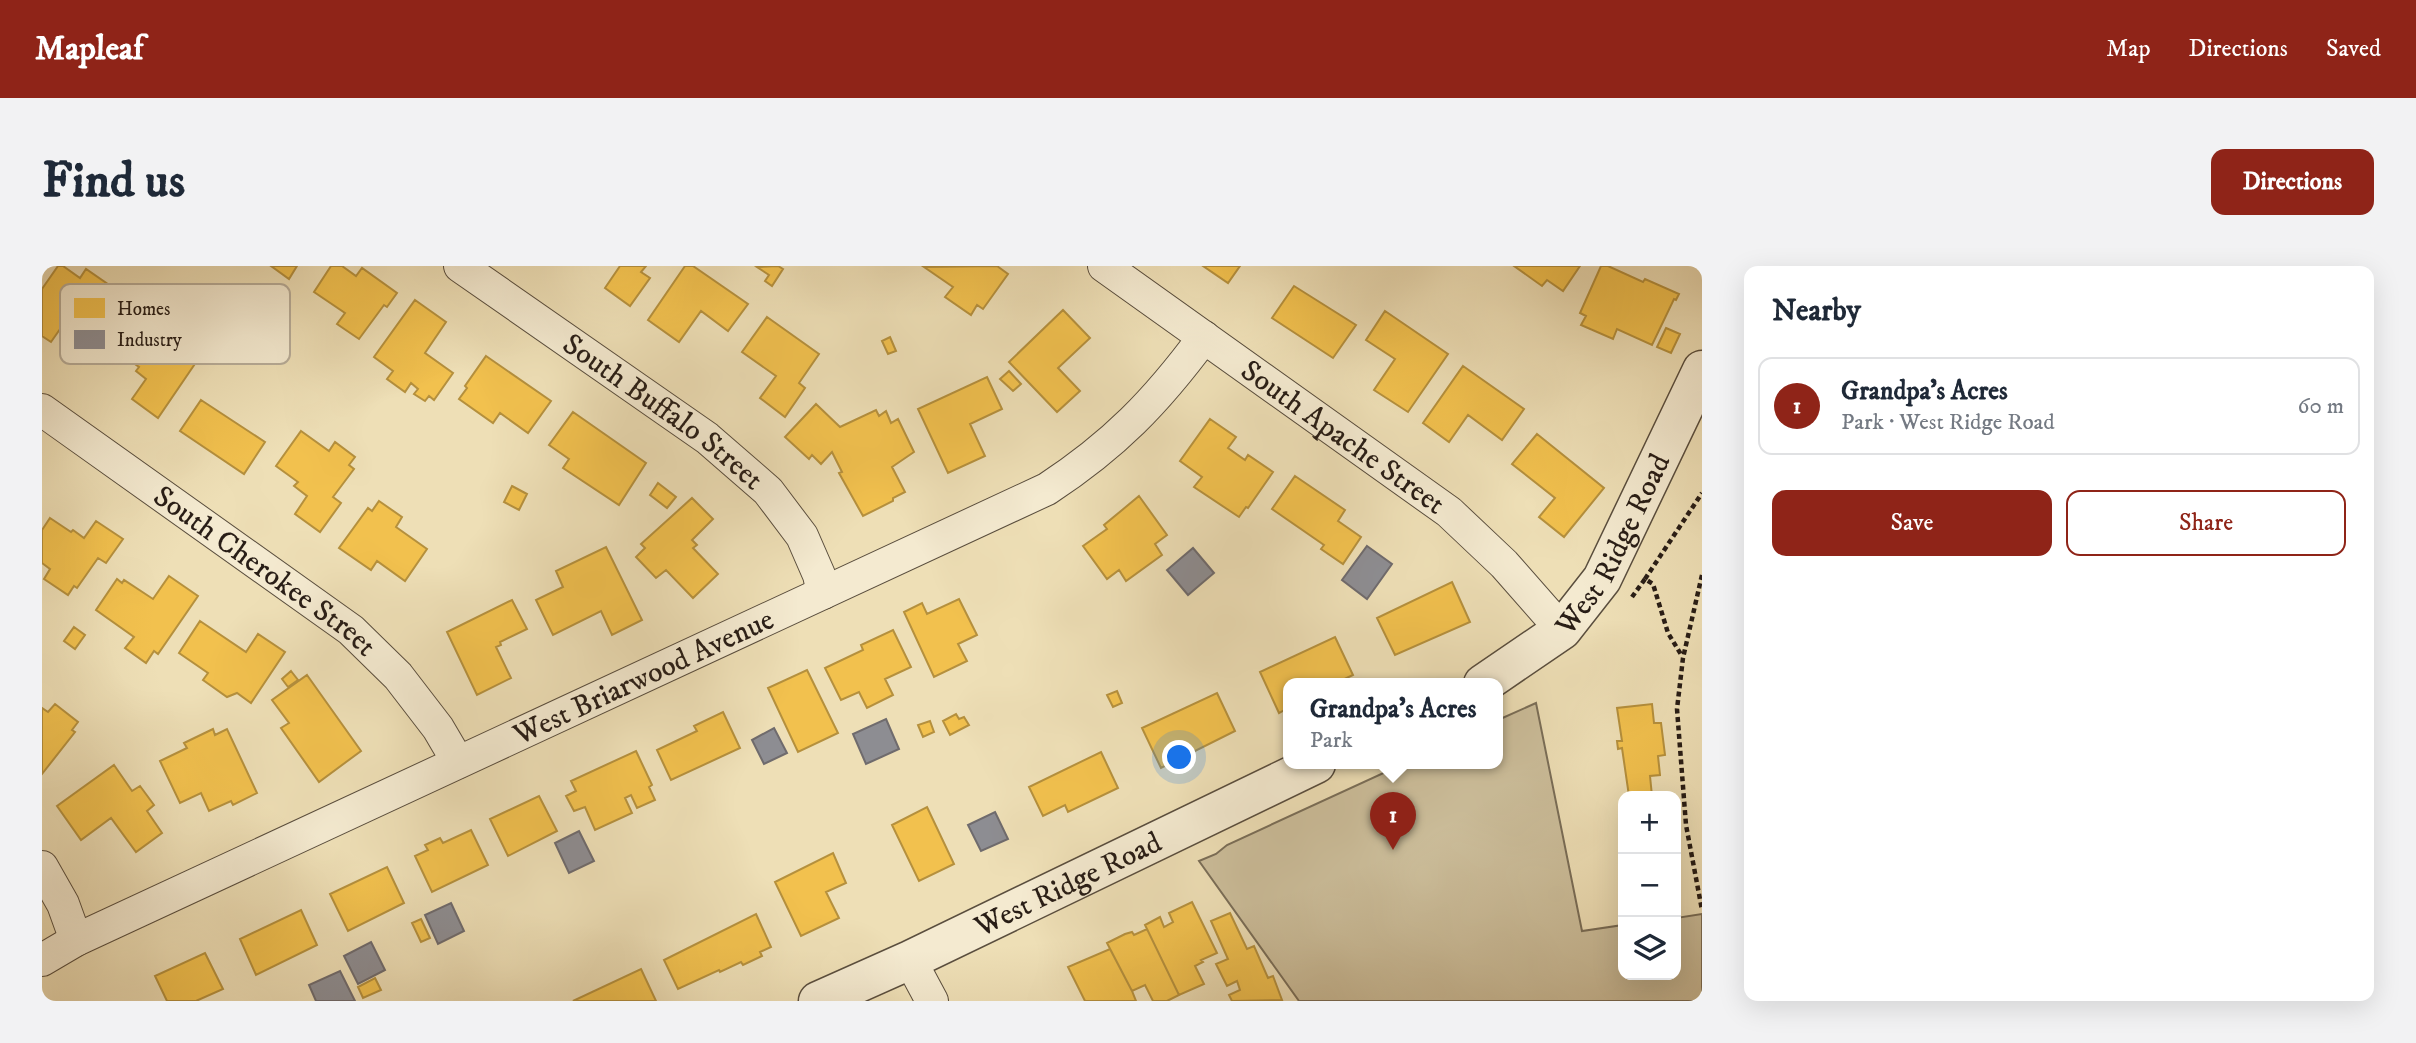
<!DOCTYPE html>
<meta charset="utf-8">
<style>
body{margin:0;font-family:"IM FELL DW Pica",serif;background:#f2f2f3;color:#1f2937}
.controls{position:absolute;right:21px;bottom:21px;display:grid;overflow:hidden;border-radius:14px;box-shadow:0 7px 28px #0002}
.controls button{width:63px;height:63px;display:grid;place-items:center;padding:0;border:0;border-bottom:2px solid #e0e1e3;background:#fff;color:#1f2937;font:35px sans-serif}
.you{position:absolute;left:1138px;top:492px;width:24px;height:24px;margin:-18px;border:5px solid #fff;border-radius:50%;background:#1a73e8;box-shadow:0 0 0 10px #1a73e833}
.badge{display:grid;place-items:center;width:46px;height:46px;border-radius:50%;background:#8f2418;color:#fff;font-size:23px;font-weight:700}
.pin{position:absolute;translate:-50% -58px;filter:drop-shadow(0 2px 4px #0008)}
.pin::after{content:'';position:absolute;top:37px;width:24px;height:21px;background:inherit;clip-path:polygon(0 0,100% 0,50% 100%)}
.popup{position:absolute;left:1241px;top:412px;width:220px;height:91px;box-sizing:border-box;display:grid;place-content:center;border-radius:14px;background:#fff;filter:drop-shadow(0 2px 5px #0005);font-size:23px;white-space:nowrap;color:#747a83}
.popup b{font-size:26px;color:#1f2937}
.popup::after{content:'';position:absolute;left:50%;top:100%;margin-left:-14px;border:14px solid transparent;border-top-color:#fff}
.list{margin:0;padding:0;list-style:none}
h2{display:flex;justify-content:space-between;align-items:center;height:91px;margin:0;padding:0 28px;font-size:30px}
h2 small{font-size:23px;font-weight:400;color:#747a83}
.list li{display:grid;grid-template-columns:46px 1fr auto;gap:21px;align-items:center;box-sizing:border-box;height:98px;margin:0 14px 14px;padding:0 14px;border:2px solid #e0e1e3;border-radius:14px}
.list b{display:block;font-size:26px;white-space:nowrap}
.list p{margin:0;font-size:23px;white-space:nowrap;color:#747a83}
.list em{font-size:23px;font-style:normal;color:#747a83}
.actions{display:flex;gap:14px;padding:21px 28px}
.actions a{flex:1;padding:16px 0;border:2px solid #8f2418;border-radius:14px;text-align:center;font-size:24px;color:#8f2418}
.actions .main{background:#8f2418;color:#fff}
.icon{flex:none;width:38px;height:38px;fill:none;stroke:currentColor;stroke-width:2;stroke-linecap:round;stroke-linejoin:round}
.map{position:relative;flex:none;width:1660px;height:735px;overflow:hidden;border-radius:14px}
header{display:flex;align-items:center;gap:42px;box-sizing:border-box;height:98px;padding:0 35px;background:#8f2418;color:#fff}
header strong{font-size:33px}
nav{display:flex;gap:38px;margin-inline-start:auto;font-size:24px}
.intro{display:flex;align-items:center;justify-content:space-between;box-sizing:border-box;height:168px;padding:0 42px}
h1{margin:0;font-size:49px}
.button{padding:18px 32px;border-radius:14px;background:#8f2418;color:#fff;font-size:24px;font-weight:700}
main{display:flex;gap:42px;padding:0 42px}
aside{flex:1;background:#fff;border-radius:14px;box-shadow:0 7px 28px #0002}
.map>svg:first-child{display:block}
.green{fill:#ccbe9b;stroke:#7a6e58;stroke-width:2}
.homes{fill:#f2c14e;stroke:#b5903d;stroke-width:2}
.industry{fill:#8d8d92;stroke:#6f6b6d;stroke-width:2}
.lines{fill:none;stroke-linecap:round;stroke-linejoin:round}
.minor-casing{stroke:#5a4e3e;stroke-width:34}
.tertiary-casing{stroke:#5a4e3e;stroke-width:41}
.path{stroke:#281d16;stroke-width:4.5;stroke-dasharray:5 3.5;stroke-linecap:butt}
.minor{stroke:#f4ead0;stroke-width:32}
.tertiary{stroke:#f4ead0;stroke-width:38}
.labels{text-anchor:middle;stroke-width:7;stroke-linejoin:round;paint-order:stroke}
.street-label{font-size:30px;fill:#281d16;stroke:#f4ead0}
.key{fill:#f4ead0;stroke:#b7ac98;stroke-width:2}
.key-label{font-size:19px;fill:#281d16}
</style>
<header>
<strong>Mapleaf</strong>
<nav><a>Map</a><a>Directions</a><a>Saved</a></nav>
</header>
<div class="intro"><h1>Find us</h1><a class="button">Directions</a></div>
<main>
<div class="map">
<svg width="1660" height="735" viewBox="0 0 1660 735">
<rect width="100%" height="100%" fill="#eedfb6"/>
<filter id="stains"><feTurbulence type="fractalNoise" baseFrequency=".00286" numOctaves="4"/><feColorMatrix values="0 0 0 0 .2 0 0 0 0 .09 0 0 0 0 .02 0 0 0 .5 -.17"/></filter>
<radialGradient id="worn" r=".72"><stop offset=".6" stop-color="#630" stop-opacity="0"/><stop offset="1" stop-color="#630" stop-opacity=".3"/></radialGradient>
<path class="green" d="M1494 437 1540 665 1581 659V709H1634V652L1660 648V735H1257L1157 595 1174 588 1185 579 1361 498H1456V454Z"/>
<path class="homes" d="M16 0H21L38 12 44 3 73 23 67 32 77 39 58 65 30 46 9 76 0 70V23Z
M229 0H255L247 13Z
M289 0H300L314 10 320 2 355 27 345 41 342 39 317 73 295 58 303 47 272 26Z
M578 0H604L599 6 608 12 588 40 563 22Z
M643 0H651L706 38 686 65 659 45 637 76 606 54Z
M736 0 741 3 730 20 723 15 727 9 715 1Z
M955 0 966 8 941 43 935 39 929 49 903 31 911 21 882 1Z
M1161 0H1198L1186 17Z
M1472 0H1538L1521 25 1505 14 1500 20Z
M1559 0H1566L1601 16 1603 13 1637 28 1634 34 1632 33 1610 79 1575 63 1571 73 1539 59 1544 50 1538 47Z
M1252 20 1314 59 1291 92 1230 52Z
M373 34 404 56 383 87 411 107 392 134 387 130 383 135 372 128 376 123 369 117 363 126 345 113 351 105 332 91Z
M1021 44 1048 72 1016 102 1038 125 1015 146 967 96Z
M1343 45 1406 88 1366 146 1332 124 1353 93 1324 74Z
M725 51 777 88 757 117 763 122 743 151 718 132 734 110 700 86Z
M101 57 129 77 136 68 161 86 116 152 90 133 104 113 94 105 97 101 79 88Z
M1624 62 1638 68 1629 87 1615 81Z
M848 71 854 85 846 88 840 75Z
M444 90 509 135 486 167 458 147 451 157 417 133 425 122 423 120Z
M1421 100 1482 143 1460 174 1426 149 1407 176 1381 157Z
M967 105 979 118 971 125 958 113Z
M945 111 960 143 928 158 943 190 906 207 876 143Z
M159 134 223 176 202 208 138 165Z
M774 138 798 161 834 144 837 150 844 145 849 157 856 153 872 186 850 201 863 226 851 232V235L821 250 797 207 800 206 790 186 779 198 770 189 767 193 743 171Z
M531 146 604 197 577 239 521 202 527 193 507 179Z
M1168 153 1194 171 1186 182 1203 194 1206 189 1231 206 1206 242 1204 241 1197 251 1152 221 1160 211 1138 195Z
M259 165 287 185 293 176 313 191 307 199 312 203 291 231 299 237 278 266 253 248 265 230 252 220 256 216 234 200Z
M1495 168 1562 222 1522 271 1497 251 1513 232 1470 198Z
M1253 210 1303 244 1296 255 1319 271 1301 298 1279 283 1282 279 1230 243Z
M616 217 634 231 625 242 608 229Z
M470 220 485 228 477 244 462 236Z
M1097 230 1125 269 1113 278 1120 289 1084 315 1077 304 1065 313 1041 280 1065 263 1062 259Z
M650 232 671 253 650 274 655 279 651 282 676 308 651 332 624 304 614 312 594 291 603 282 599 278Z
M337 235 360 251 354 261 385 283 363 315 335 295 329 304 297 282 326 242 330 245Z
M8 252 29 266 31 264 42 272 54 255 81 273 64 297 56 292 35 322 32 320 26 329 2 313 8 303 0 297V264Z
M564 281 600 354 570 369 559 345 511 369 494 334 521 321 514 305Z
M127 310 156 330 116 388 112 385 104 397 83 382 92 371 54 344 75 313 80 317 82 314 111 333Z
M1410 316 1428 356 1353 389 1335 352Z
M917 333 935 369 916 378 925 395 892 411 862 346 880 337 885 348Z
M470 334 485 363 458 376 459 379 454 381 469 412 435 429 405 366Z
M158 355 204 386 216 368 243 386 209 437 195 427 185 431 161 414 166 407 137 387Z
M32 361 43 369 33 383 22 375Z
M851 364 869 401 843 413 851 429 825 442 817 426 799 434 783 402 821 384 819 379Z
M1293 371 1311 409 1292 418H1246V442L1237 447 1218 406Z
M765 404 796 467 756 486 726 422Z
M249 405 256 414 246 421 240 413Z
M265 409 319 485 277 516 239 462 247 457 230 434Z
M1075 425 1080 437 1071 441 1065 429Z
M1175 427 1193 465 1119 502 1100 462Z
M13 438 36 456 30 464 33 466 0 508V442L6 446Z
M1610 438 1612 457H1619L1623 489 1616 490 1618 509 1608 510 1610 530H1587L1580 482 1576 483 1575 475H1580L1575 442Z
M681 446 698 482 629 514 615 484 655 465 652 460Z
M914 448 917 453 922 451 927 459 908 469 901 455Z
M888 455 892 466 881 471 876 459Z
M171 463 173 469 185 463 215 527 191 539 189 535 167 545 159 527 138 537 118 495 145 482 142 477Z
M594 485 610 519 607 521 613 534 595 542 589 529 583 532 590 547 553 564 543 541 532 545 524 530 534 525 529 515Z
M1059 486 1076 522 1026 546 1023 539 1001 550 987 521Z
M72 499 90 525 98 520 112 539 105 545 120 567 94 586 69 552 39 574 15 540Z
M497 530 515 565 466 590 448 553Z
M885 541 912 598 877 615 850 559Z
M429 564 446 599 390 626 373 590 386 584 383 579 398 572 401 577Z
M791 587 804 617 784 626 797 652 759 670 733 616Z
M345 601 362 637 306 665 288 628Z
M1150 636 1175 687 1159 694 1161 696 1153 700 1162 718 1137 729 1103 659 1118 651 1122 661 1131 656 1127 647Z
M259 644 275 679 214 709 198 673Z
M1188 647 1205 683 1212 680 1226 712 1231 710 1240 734 1190 735 1187 729 1198 724 1195 715 1185 720 1174 698 1186 693 1169 655Z
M714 648 729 681 718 686 720 690 701 699 699 696 678 706 677 704 636 723 622 694Z
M379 653 388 672 379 676 370 657Z
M1105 663 1137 729 1125 735H1111L1103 719 1090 725 1065 677 1083 668 1090 666 1092 669Z
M1068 683 1090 725 1094 735H1043L1026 701Z
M163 687 181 723 154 735H125L113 710Z
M599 703 614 735H531Z
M333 712 339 724 321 732 316 721Z"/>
<path class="industry" d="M1325 280 1350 298 1325 333 1300 314Z
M1151 282 1172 307 1146 329 1125 304Z
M844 453 857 483 824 498 811 468Z
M732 462 745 487 722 498 710 474Z
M953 546 966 573 939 585 926 559Z
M537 565 552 595 527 607 513 577Z
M409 637 422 665 396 678 383 649Z
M329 676 343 704 316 718 302 690Z
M298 705 313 735H274L267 719Z"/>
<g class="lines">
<g class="minor-casing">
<g id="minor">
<path id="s1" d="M418 0 665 172 726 225 760 270 777 309 781 327"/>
<path id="s2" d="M1062 0 1407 246 1462 298 1520 364"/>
<path id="s3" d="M0 144 309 364 356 410 396 462 416 496"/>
<path d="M0 601 21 638 34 674"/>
<path id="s4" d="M0 694 34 674 1005 223C1072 179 1114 136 1162 71"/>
<path d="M868 694 890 735"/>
</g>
</g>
<g class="tertiary-casing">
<g id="tertiary">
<path id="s5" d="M1441 418 1520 364 1560 313 1660 104"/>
<path id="s6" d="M776 735 868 694 1274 498"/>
</g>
</g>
<path class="path" d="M1660 309 1641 392 1635 443 1644 559 1660 644
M1603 313 1660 227
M1590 331 1603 313 1611 318 1626 367 1640 390"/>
<use href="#minor" class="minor"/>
<use href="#tertiary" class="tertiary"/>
</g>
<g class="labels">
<g class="street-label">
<text dy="10" stroke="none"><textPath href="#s1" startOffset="250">South Buffalo Street</textPath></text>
<text dy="10" stroke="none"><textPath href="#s2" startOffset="294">South Apache Street</textPath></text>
<text dy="10" stroke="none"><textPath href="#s5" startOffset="196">West Ridge Road</textPath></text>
<text dy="10" stroke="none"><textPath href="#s3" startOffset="275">South Cherokee Street</textPath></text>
<text dy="10" stroke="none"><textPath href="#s4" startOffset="665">West Briarwood Avenue</textPath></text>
<text dy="10" stroke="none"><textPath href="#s6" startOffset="276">West Ridge Road</textPath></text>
</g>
</g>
<rect x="18" y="18" width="230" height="80" rx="10" class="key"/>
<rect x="32" y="32" width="31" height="20" fill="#f2c14e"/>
<rect x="32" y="64" width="31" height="19" fill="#8d8d92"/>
<g class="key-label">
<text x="75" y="49">Homes</text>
<text x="75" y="80">Industry</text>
</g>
<rect width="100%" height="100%" filter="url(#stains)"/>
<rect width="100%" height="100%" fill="url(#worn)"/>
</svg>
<div class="controls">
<button>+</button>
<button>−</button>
<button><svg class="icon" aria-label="layers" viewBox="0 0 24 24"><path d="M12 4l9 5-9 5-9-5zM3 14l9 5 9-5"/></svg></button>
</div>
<div class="you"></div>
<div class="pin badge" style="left:1351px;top:584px">1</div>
<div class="popup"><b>Grandpa's Acres</b>Park</div>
</div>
<aside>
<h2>Nearby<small></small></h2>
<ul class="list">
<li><span class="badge">1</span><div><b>Grandpa's Acres</b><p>Park · West Ridge Road</p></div><em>60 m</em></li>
</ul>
<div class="actions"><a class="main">Save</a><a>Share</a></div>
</aside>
</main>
